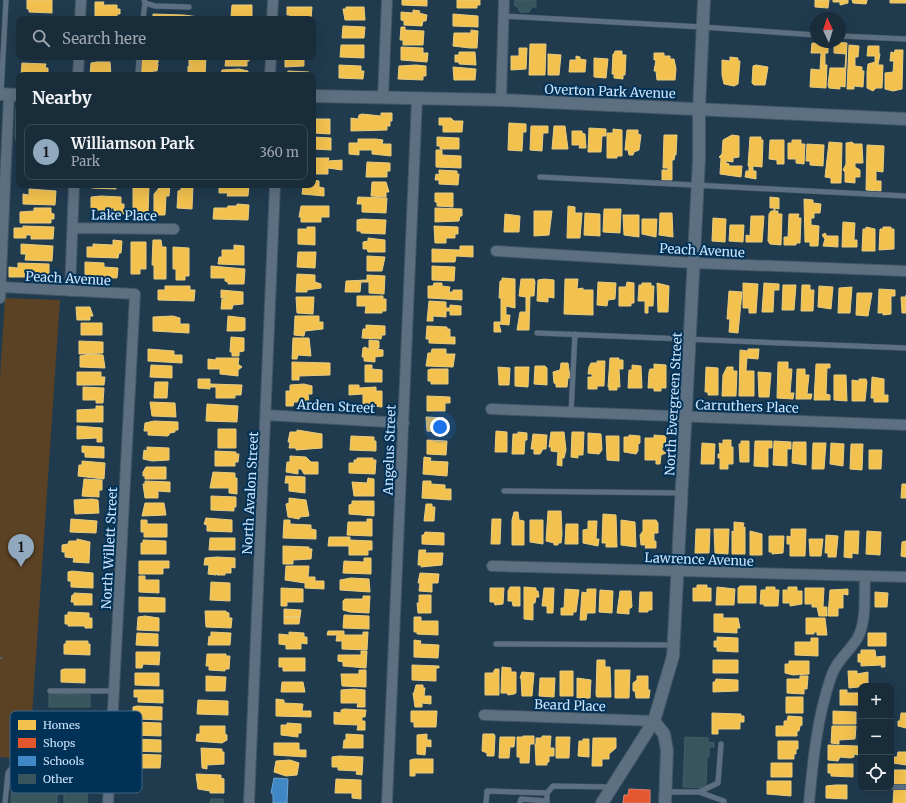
<!DOCTYPE html>
<meta charset="utf-8">
<style>
body{margin:0;font-family:Merriweather,serif;background:#253845;color:#f1f3f6}
.controls{position:absolute;right:12px;bottom:12px;display:grid;overflow:hidden;border-radius:8px;box-shadow:0 4px 16px #0002}
.controls button{width:36px;height:36px;display:grid;place-items:center;padding:0;border:0;border-bottom:1px solid #364854;background:#182c3a;color:#f1f3f6;font:20px sans-serif}
.compass{position:absolute;left:810px;top:12px;width:36px;height:36px;border-radius:50%;background:#182c3a;box-shadow:0 4px 16px #0002;rotate:356deg}
.you{position:absolute;left:440px;top:427px;width:14px;height:14px;margin:-10px;border:3px solid #fff;border-radius:50%;background:#1a73e8;box-shadow:0 0 0 6px #1a73e833}
.badge{display:grid;place-items:center;width:26px;height:26px;border-radius:50%;background:#90a9bf;color:#111;font-size:13px;font-weight:700}
.pin{position:absolute;translate:-50% -33px;filter:drop-shadow(0 1px 2px #0008)}
.pin::after{content:'';position:absolute;top:21px;width:14px;height:12px;background:inherit;clip-path:polygon(0 0,100% 0,50% 100%)}
.list{margin:0;padding:0;list-style:none}
h2{display:flex;justify-content:space-between;align-items:center;height:52px;margin:0;padding:0 16px;font-size:17px}
h2 small{font-size:13px;font-weight:400;color:#9fa7af}
.list li{display:grid;grid-template-columns:26px 1fr auto;gap:12px;align-items:center;box-sizing:border-box;height:56px;margin:0 8px 8px;padding:0 8px;border:1px solid #364854;border-radius:8px}
.list b{display:block;font-size:15px;white-space:nowrap}
.list p{margin:0;font-size:13px;white-space:nowrap;color:#9fa7af}
.list em{font-size:13px;font-style:normal;color:#9fa7af}
.icon{flex:none;width:22px;height:22px;fill:none;stroke:currentColor;stroke-width:2;stroke-linecap:round;stroke-linejoin:round}
.map{position:relative;flex:none;width:906px;height:803px;overflow:hidden}
.search{position:absolute;background:#182c3a;box-shadow:0 4px 16px #0002;left:16px;top:16px;width:300px;height:44px;display:flex;align-items:center;gap:10px;box-sizing:border-box;padding:0 14px;border-radius:8px;color:#9fa7af;font-size:15px}
.panel{position:absolute;background:#182c3a;box-shadow:0 4px 16px #0002;left:16px;top:72px;width:300px;height:116px;border-radius:8px}
.map>svg:first-child{display:block}
.green{fill:#5b4224}
.homes{fill:#f2c14e;stroke:#e7cc82}
.shops{fill:#e4572e;stroke:#dd826c}
.schools{fill:#3f88c5;stroke:#6aa4d6}
.building{fill:#38555d;stroke:#425e66}
.lines{fill:none;stroke-linecap:round;stroke-linejoin:round}
.service-casing{stroke:#415565;stroke-width:6}
.minor-casing{stroke:#415565;stroke-width:12}
.tertiary-casing{stroke:#415565;stroke-width:14}
.path{stroke:#5d707f;stroke-width:1.5;stroke-dasharray:2 2;stroke-linecap:butt}
.service{stroke:#5d7081;stroke-width:5}
.minor{stroke:#5d7081;stroke-width:10}
.tertiary{stroke:#5d7081;stroke-width:12}
.labels{text-anchor:middle;stroke-width:4;stroke-linejoin:round;paint-order:stroke}
.street-label{font-size:13px;fill:#cde5fc;stroke:#003156}
.key{fill:#003156;stroke:#3e6788;stroke-width:1}
.key-label{font-size:11px;fill:#cde5fc}
</style>
<div class="map">
<svg width="906" height="803" viewBox="0 0 906 803">
<rect width="100%" height="100%" fill="#203a4e"/>
<path class="green" d="M5 298 60 300 29 760 0 757V377Z"/>
<path class="homes" d="M27 0H52V13L29 12V9H27Z
M402 0H427V6L402 5Z
M457 0H480V5H477V8H457Z
M815 0H829L828 8 815 7Z
M833 0H848V3L840 5V2H833Z
M852 0H867V1L866 4 853 3Z
M890 0H906V3H890Z
M95 2H104L103 5H117V9H120V14H117V18L95 17Z
M232 5H252V18L231 17Z
M287 7H312L311 19H290V15H287Z
M346 7H364L365 20H345L343 9H346Z
M413 10 420 11 419 13 427 15 426 21H423L422 26 404 25V21L401 20V12L413 13Z
M153 14 184 15 199 17V19H153Z
M453 14 478 16V27L453 26Z
M343 26 365 27 364 38H342Z
M401 27H405V30L424 31 423 45H403V40H400Z
M471 30 478 31 477 48H470L453 46 454 33H471Z
M834 42 847 43 845 87 840 86V89L829 88 828 85 830 68H845L846 54 834 53Z
M812 43 828 44V53H825V65H827L826 88 810 87 811 69 820 70 821 53H811Z
M530 44H546L545 75H529Z
M341 45H364V58L340 57Z
M849 45 859 46 858 57H855V66L862 67V71H864L863 87 854 86V89H847Z
M868 46H879V54H880L878 65H883L882 88H876L873 91 867 88V72L868 64 875 62V56H867Z
M401 47 423 48V53H428L427 62 401 60Z
M519 48H527L526 69 511 70V56H519Z
M895 50H903L902 89 893 91 885 89V73L893 72 894 61H890L891 52 894 53Z
M615 51H622V55H626L625 75H623V79L614 78V74H612L613 54H614Z
M459 52H475L476 65 459 64V62H455V55H459Z
M654 53H664V56H670V59H674L676 69 675 80H657L656 71H654L656 60H654Z
M548 54 561 55 559 75H548Z
M576 56 580 57V59L586 60 585 72H569L570 60H576Z
M142 57 158 58V63H155L158 64 157 71H153V75H141Z
M193 57H206L205 75H191L192 73H188V66L192 67 189 65V59H192Z
M226 57H249V61H247V66H225Z
M285 57H304V66L285 67Z
M730 57 738 58V61H740L738 84 734 86 724 84 722 75V60L730 61Z
M594 58 608 59 606 78 594 77Z
M97 62H110L111 75H90L91 63Z
M22 63 46 64 45 68H48V75H21Z
M339 65 361 66V71H364L363 79 339 78Z
M416 65 426 66V76H423V80L398 79 399 66Z
M756 65 768 67 765 85H754L752 83 753 66Z
M453 67 476 69 475 80H454Z
M239 69 248 71V75H221L222 70Z
M288 71 309 72V75H287Z
M381 113H392V121H390V126H387V130L351 131V118L358 119 359 115 362 114 381 116Z
M439 118H451L454 121H463L462 132H443V125H439Z
M313 119H330V134L313 133Z
M509 123 526 124V132H523L522 151 508 150Z
M531 126H548V133H543L542 151 530 150Z
M554 126H565L568 149H552Z
M589 128 606 129V136H602L601 152H588Z
M613 129 622 130V156H617V158H607V133H613Z
M627 130H638V134L641 135 639 150 634 152 633 155H629L628 150H625Z
M572 131H582V133L585 134 586 148H579L580 145H572Z
M664 135H677L676 155 673 154 675 155 674 160H672V180H662V170H668V168H663Z
M732 135 739 136V157L733 158V162L726 161V163L729 164V166H742L741 177 720 174 721 158 719 157 722 154 723 140Z
M313 137 331 138V150L313 149Z
M437 137 459 138V149H440V146H437Z
M750 137H761V140H763L762 167 753 166V171H756V179L745 177 746 171H749V166H748Z
M358 139H376L383 140 382 144H391V156L372 154V150H359V155L349 154V143H358Z
M770 140H784V164H777V160L769 159Z
M792 140H801V144H805L804 164 796 163V159H788V143H792Z
M829 142 842 143 841 183H831V178L825 177Z
M852 142 854 144H862L863 163H855V167L860 170V177H855V183L845 182V172L843 170 846 164V143Z
M807 144 824 145 823 166 810 165V161H806Z
M867 145 884 146 883 172 876 171V181H881V191L866 190Z
M436 150H442V155L461 156V168L436 167Z
M313 158H329L328 161 342 160V170L328 168V174H313Z
M367 162 390 163V171H387V177H366Z
M439 170 457 171V174H459L458 185 439 184V180H435L436 174 439 175Z
M313 180 319 181V187L324 188V196L302 194 303 186 313 185Z
M372 182H386L389 192H386V197L371 196Z
M89 185H116V189L92 188 89 187Z
M164 185H170L169 196H166L165 215H154V194L159 188H164Z
M181 185H193L192 209 177 208 178 191 181 190Z
M219 185H249L248 196H227L228 193H219Z
M139 186H149L148 214H141L138 213V210H133V188H139Z
M29 189 56 191 55 205 23 204V194L29 195Z
M435 193H453V207L437 206V202H435Z
M101 196 121 197V204H124V214H114V208H111V213H104V211L101 210H91V197Z
M358 197 387 198 386 213 362 212V204H357Z
M770 197 779 198V209L775 208V211H778V214H782L781 245 770 244 768 241 769 214 771 211H774V208H770Z
M804 199 813 200V203L821 204 820 213H814V218H811V225L819 226 818 246H810V242H805Z
M237 204 249 205 248 220 213 219 214 208H227L228 206H237Z
M301 206H329V217H321V222H301V217H299Z
M568 206 575 207V213H582L580 238H567Z
M34 208H51V213L54 214V219H51V223H20V212L34 211Z
M435 208 462 209V216H460L459 221 435 222Z
M604 209H621L620 233 603 232Z
M534 211H552L549 235 534 236Z
M585 213 600 214V236L584 235Z
M660 213H672L673 237 659 235Z
M505 214 520 216 519 232H504Z
M789 214H799L798 218H801L800 243H796V245H784V237H788Z
M623 215H639V237L624 235Z
M751 216H764L762 242H746V235L750 236Z
M713 218 726 219 725 242 712 241Z
M362 219 386 220 385 234 361 233V231H357V220Z
M642 219H657L656 237 642 234Z
M843 222 855 223 854 240H857V247H842Z
M730 225H744L743 242 729 241Z
M23 226 54 227 53 239H31V235H26V238H14V228H23Z
M434 226 458 227V234H455V238H446V243H435Z
M307 227H315V245L298 244V229H307Z
M866 227 875 229V251H862L863 229H866Z
M883 227H891V229H894V249L879 250 880 229H883Z
M825 233 827 236H838V247L823 246 825 239 822 235Z
M368 238 385 240V252H368L367 249H363V242L368 241Z
M113 240 122 241 121 253H119L118 258 87 257V247H93V244L113 245Z
M153 240H161L162 247H166V279H154V265H152Z
M131 242H146V269H140V274H131Z
M21 244 53 246 52 261 25 260 26 254H21Z
M234 245 244 246V265L218 264 219 257H222V250H234Z
M460 246H473V257L456 256 455 262H432V249L460 250Z
M173 247 189 248V276H185V280H176V269H173Z
M298 252H316L315 268 297 267Z
M367 256 385 257 382 271H367Z
M85 262 104 263V267L118 268 117 278 85 277Z
M18 263 49 264V277H9V267L18 268Z
M211 266 245 269 244 284H228V282L225 281V278H211Z
M432 266 455 267 454 281 432 280Z
M297 274 315 275V282L321 284V288L307 290V292H296Z
M367 275 385 276 384 294 369 293V282H361L360 292H345L346 281 367 280Z
M502 278 515 279V308L506 306V315H510L509 325 499 324 501 332H494V322H501V298H499L500 281H502Z
M521 279H534L535 282 534 296H530L529 330H517L520 312H526V297L519 296Z
M544 279 554 280V298L548 297V302L537 301 538 280Z
M565 279H578L577 289 583 288V290H593V315L564 314Z
M598 282 616 283 615 299 608 300 607 306 597 305Z
M627 282 634 283V303H631V306H619V287H626Z
M434 283H442V286L450 287 449 292H453V290H462V300L428 298V286H433Z
M642 283H651V286H654L653 306H648V313H645V301H638L639 285H642Z
M657 283 669 286 668 312H658Z
M743 283 758 284 756 313H749V308H743Z
M764 283 779 284V290H774L773 312H762Z
M783 285H796L794 310H782Z
M802 285H810V290H814L813 311H801Z
M165 286H190V290H195L194 301 158 300V290H165Z
M819 286 833 287 831 309 818 307Z
M852 287 850 313H838L839 288Z
M879 289 895 290V296H891V314L883 315V313H878Z
M221 290 243 292V304L233 305 232 309H221L222 299H226V298H221Z
M729 291 742 292 738 333 729 332 730 319H727Z
M857 293H872L868 316 856 315Z
M906 295V313H902L901 297H906Z
M357 296H383V299H386V311H382V313H365L366 306H357Z
M296 297H314L313 314 297 313Z
M429 301 446 302V308H450V305L461 306V315H450V311H446V317L433 316V321H427Z
M76 307H90L93 316H90V320H77Z
M173 316 180 318V324H189V333L153 331V317Z
M228 316 245 318V330L242 331H227Z
M295 316H319V322H323V329L305 331 304 336 294 335Z
M81 323H102V335H81Z
M366 325 385 326V335H382L381 339 362 338 363 329H366Z
M427 326 447 327V329H450V337H455V344L429 343V339H426Z
M231 337 244 338V351L239 352V356H232V352H230Z
M293 338H309L311 356 298 355 297 359H292Z
M369 340 379 341V348L375 349 383 350V356L375 357V362L364 361V357H362L363 348 365 347 369 349Z
M79 341 103 342V353L79 354Z
M148 349 174 351V355H182V363L148 361Z
M432 349H446V354H455L453 367 426 366 428 353H431Z
M748 349H759L758 359 747 358 746 371H754V396H739L740 350 748 351Z
M89 354 103 355 105 368 80 367V356Z
M216 358H239L238 364 242 367 238 370V376L220 374V369H208V359L216 360Z
M610 358H619V360H623V369H619L620 387H617V390H609V387H608Z
M597 361H605L604 386H597V389H588V377H592V374H588L589 367 591 363H597Z
M292 362 330 363V375L299 376V380H292Z
M778 362H788V369H792L790 393H794L793 399 777 398Z
M561 363H568L570 378H568L567 387H556V384L554 383 553 372 560 370Z
M654 364 666 365V388H661V391H654V388H648L649 372 650 369H654Z
M816 364H830V368H827L826 394 830 395V400H814Z
M151 365 172 366V378L150 377Z
M365 365H372V369L382 370V382H365Z
M632 365 641 366 642 388H628L629 370H632Z
M535 366H545L547 368V385L534 384Z
M498 367 510 368 509 385H499Z
M515 367H529L528 387 515 386Z
M706 367 718 368V395H708V392H705Z
M727 367H733V371H737L736 396H722L723 375Z
M431 369H448V384H431V381H428V370Z
M797 369H805V375H809L807 394H812L811 399H796Z
M77 372H101V377H105L104 385H77Z
M758 372 771 373 769 397H759Z
M834 375H846L847 401 834 400Z
M872 377 884 379V395H888V402H874V398H871Z
M198 379H210V384L242 385 241 395H235V398H216V387H210V389L198 388Z
M859 379H866L867 382 865 401H852V380L859 381Z
M155 382H168L167 398H154Z
M304 384 312 386V394H308L309 402H294L293 406H286V391H290V385Z
M349 385H359V388L376 387V391H382V407L363 405V394L349 395Z
M83 387 104 388 103 403H96V400H83Z
M427 396 450 397V403H445V411H427Z
M150 402 175 403 176 417 152 416Z
M207 404 238 406 237 422 206 421Z
M96 406H103V422H77V410L96 409Z
M426 417 444 418 442 432 427 431Z
M154 421 178 422V430H175V432L170 433 168 436 148 435V431H144L145 423Z
M77 426 102 428V442H97V438L77 439Z
M218 429H236V448H218Z
M297 430 322 434V448L296 450V448H289L290 442H288L290 432H297Z
M496 431 507 432V452H495Z
M518 432 527 433V440H525L524 454H512L513 434H518Z
M551 432H564L566 450 564 458H562V466L557 465 558 452 551 451V447H549Z
M572 432H584L583 455H578V458L571 457Z
M588 433 601 434 602 450 599 454 588 453Z
M533 434 547 435 546 449H543L540 454H534V449H531Z
M629 435 640 436V443L638 444V451L636 454 624 452V437H629Z
M654 435 666 436 665 447H662V450L666 453 661 455 660 464H656V460H645V438H654Z
M351 436 374 437V441H376V451L350 450Z
M606 436H619V461L607 460Z
M427 440 447 441 446 455 427 454Z
M723 440H731V447H733V464H728V469H720V458H718V454H720L719 443 723 444Z
M741 441H749V462H740L739 444H741Z
M755 441H772V448H768V467L754 466Z
M774 441 791 442V449H787V466L773 465Z
M793 442H806V465L792 463Z
M702 443 715 444 714 464H701Z
M813 443H826L824 469H812Z
M831 443 844 444 843 466 830 464Z
M851 444H863L862 470 850 469Z
M82 446 104 447V458L85 457V453L82 452Z
M147 447 169 448V460L152 461 143 459 144 450 147 451Z
M869 450H882L881 469H869Z
M215 451 236 452V454H239L238 462H235V466H215Z
M290 456 306 457 311 462H318V474H304L301 469H298V474L286 472 287 462H290Z
M424 457 431 458 430 461 448 462 447 476 423 474Z
M357 458H373V460H376L375 474 349 473V463H354V460H357Z
M82 461 105 463 104 479 78 476 79 465H82Z
M146 467H166V479H145V476H143V472Z
M213 472 235 473V478H237V494L229 493V488H210Z
M286 476 305 477V493L289 491V483H285Z
M368 478 374 479V496H354L352 482 367 483Z
M84 479 102 480V490H99V497L82 496Z
M145 481 170 482V492L158 491V498H145L143 484H145Z
M423 481H431V484L445 485V489H451V500L422 498Z
M902 484H906V498H901Z
M211 496 236 497V507H234V511L211 510Z
M289 498 306 500 309 516 300 517 299 519 288 517 286 504 289 503Z
M92 499 98 500 99 513 75 514 74 500Z
M352 501H374V516L349 514V505L352 504Z
M145 503H164L166 515 142 516Z
M426 504H432V507H435L434 521H424Z
M548 511H561L562 534 561 543H558V545H554V543L546 541Z
M514 512H518L519 520 524 521V545H512V520Z
M603 514 616 515 617 547H606V543H602Z
M206 518 232 520V532L207 531V525L204 524Z
M71 519 97 521 96 533 70 532Z
M367 519H372V536L347 535 348 522H367Z
M492 519H501L500 544H491Z
M141 520H147V524H167V537H144V532H141Z
M284 520H290V524L311 525V529L316 530V539L283 538Z
M530 520H543V544L530 542Z
M621 520 635 522 636 547 621 545Z
M643 520H656L658 523V533H654V541H656V548H645L646 545H641L640 535 643 531Z
M588 521H597L596 539H599L598 546 583 543V530L588 529Z
M734 522 744 523 743 527H745V554H732V531L734 532Z
M566 524H578V544H565Z
M696 529H710L709 553H695Z
M714 529H729L728 554 715 553Z
M791 529H806L805 556H790V544H787V536L791 537Z
M750 531 762 534V555H750Z
M845 531H859L858 554 852 553V558L844 557Z
M867 531 881 532 880 555 866 554Z
M425 532 444 533V545L422 544V535H424Z
M826 535 838 536 836 557H828V553H825Z
M769 536H784L783 553 772 554V552H769Z
M329 537H350V540L372 541V550H368V555H349V546H328Z
M210 538H235V550H209Z
M77 539 90 542 89 563 73 562 74 558 65 557V552H62V545L68 544 69 541H77Z
M809 539H823L821 556H810Z
M143 540 166 541V554H141V543H143Z
M906 541V557H905L901 556 902 542Z
M283 546 309 547V549H312L311 559 293 560V564H283Z
M419 550H426L425 553H443L442 565 421 567V565H418Z
M217 557 235 558V568L231 567V573H225V575H217V572L216 575 208 574 209 565H204L205 558Z
M364 558H371V574L343 573 344 561 364 562Z
M139 561H169V568H163V574H139Z
M286 566H309L308 577H315V581H324V589L305 588V583L285 580Z
M72 571 93 573V588L71 587V581H68V572Z
M420 573 439 574 438 583H432V592L419 591 420 583H418Z
M139 576H145V580H159V593L139 592Z
M351 578 369 579 370 592 340 590V580Z
M211 582 230 583V601L210 600Z
M697 585H707V588H711V601H693V588H697Z
M740 586H756V603H738V588Z
M510 587H520V606H513L512 601H508V591Z
M524 587 536 588V591H538L539 597H536L535 603H533V620L524 619Z
M717 587 735 589 734 605H716Z
M766 587H775V590H779L778 606H764V604H760L761 590H766Z
M788 587H797V591H802V604L790 606V603H783V590H788Z
M281 588 303 589V602H287V606H281Z
M490 588H504L503 604 495 605 494 602H490Z
M544 588H554L553 613H547V606H542Z
M805 588H824L823 607H827V616H819L817 607H812V604H805Z
M565 589 579 590 576 612H573V615H561V608H564Z
M587 589H596L595 613H587L586 620H580L582 592 587 593Z
M848 589V595L843 594V608H838V616H828L830 590Z
M600 590 613 591 612 613 599 612Z
M620 591H631L632 607 629 609V614L617 613Z
M640 592H652V610H648V612H639Z
M875 592 888 593 887 607H875Z
M74 593 92 594V605H74V602H71L72 595H74Z
M419 595H431V613H418L417 603H419Z
M363 596H370L369 613 350 612 343 610V601L345 599H363Z
M139 597 165 598V612H139Z
M284 609 301 610 300 617H284Z
M205 611H226V612L229 613V618H232L231 628 206 627Z
M68 612 89 613V618H92V628H85V626H68V624H65V615H68Z
M714 614H723V618H738L740 628H737V633L714 632Z
M344 615 369 616V629L343 628Z
M145 616 159 618V631L137 630 138 617Z
M284 617H300L299 624H284Z
M414 617H421V621H438V635L417 634V632H414Z
M806 618H825L827 635H817V632H814V634H806Z
M328 631H344V635H363V632H368L367 650 342 649V641H336L337 635H327Z
M211 632 231 633 230 645H208L209 636 211 637Z
M289 632 304 633V637H307V644L301 643V649H286V645L279 644V634L289 635Z
M137 633 158 634V646L136 645Z
M868 633H886V646H868Z
M717 637 738 638V652L717 651V647H714V641H717Z
M811 638H818V656L795 655V642H811Z
M414 640 421 641 420 644 439 645 438 658 414 657Z
M66 641H88V644H90V655L64 654V644H66Z
M861 650H875L876 657 885 656V667H881L882 665 861 666V662H858V654H861Z
M361 651H367L366 668 343 666V662L338 661V655H361Z
M136 652H160L159 665 143 664 142 668H136Z
M207 654H226V656H230L229 669H225V671L209 670V666H206Z
M279 658H305V671H283V667H279Z
M597 660H605V667H610L611 697H597L596 695Z
M713 660H738V673H713Z
M789 661H809V674L793 675 785 673V664H789Z
M412 665 439 666V668H436V681L412 680Z
M502 667 511 668V672H516V693L514 694 508 695 507 693H501Z
M64 669H85V683L61 682V670Z
M495 669H499V695H485V673H493Z
M359 670H366V687L342 686 341 674H359Z
M615 670H630L629 698H615Z
M560 671H573V696H560Z
M848 671H857V674L868 672V686L849 688Z
M522 672 534 673 532 696H522L521 678H520Z
M135 673H159V686L135 685Z
M206 676 226 677 225 691H206Z
M637 676H648V690H650L649 698H636L635 691H633V683L637 680Z
M800 676H808L807 689H804V694L787 693V679H800Z
M540 678H555L554 697 539 696Z
M577 678 591 680 590 698H577Z
M716 679 738 680V691L713 692V682H715Z
M282 682H303L305 692H281Z
M416 685H423V688H425L424 696H431V704L422 703V707H415L413 693H414Z
M354 689 365 690V707H357L358 703H341V690Z
M134 690H163V703L138 702V697H134Z
M840 690H847V693H859V705H840Z
M786 697H803V713H786Z
M276 699 284 700V703L303 704 302 711H311V717L276 716Z
M198 700 228 701V715L197 714Z
M137 706 162 707V720L137 719V714H133V707Z
M344 709 366 710 365 717H362V721H365V730H357L358 725 334 724V712L341 713V710Z
M411 711H437L436 727H414V722H411Z
M833 711 856 712V724H833Z
M712 713 741 714V716H744V722H740V729H718V734H712Z
M901 713H906V728L898 726V721H900Z
M788 716 802 717V725L800 726 799 731H797V736H776V726H784V721H787Z
M133 722 161 723V736L132 735Z
M287 723 301 724V733H298V737L281 735V725H287Z
M200 726H225V734L227 735V740L222 743 196 741 197 734H200Z
M832 726H856L855 739 839 740V744L831 743Z
M346 734 363 735V748H343L344 740H346Z
M427 734V740H431V747L426 746 425 755 417 754V735Z
M483 734H494L495 736 494 756H487V753L482 751Z
M523 736H534V744H530L529 763H520V757H517V737H523Z
M542 736H551L550 748H554V756H549V762H547V765H536L535 744H536V738H542Z
M500 737H515L514 747H510L509 758H499Z
M556 737H570L569 758H556Z
M593 738H616V748L609 754V759H602V766H592Z
M134 739 161 740V752L133 751V747H137V743H134Z
M583 739H589V757L578 756 579 741H583Z
M778 741H798V749H796V754H794V759H778Z
M274 743H299V750H306V757L274 755Z
M828 745 858 746V755L854 754V757L850 758 840 757 838 761 828 760Z
M201 748 222 749V752H224V764L207 765V769L202 768Z
M898 752H906V765L893 763V757H897Z
M132 754 161 755 160 768H132Z
M339 756 363 757 362 775 356 774 357 771 338 770V767H332V757Z
M414 759H433V773H415V776H410V760Z
M290 760 299 763 297 775 286 776 274 772 276 761Z
M771 763H792V777H771Z
M828 764H853V777L831 776V773H828Z
M894 770H906V786L894 784Z
M196 774 221 775V778L224 779V793H210V791L198 789Z
M336 779 361 780V799L352 798V793H335Z
M767 781H791V796L767 794Z
M835 785H847V799L826 798V786Z
M894 789H906V803H893Z"/>
<path class="shops" d="M629 789 650 790V803H623L624 795H628Z"/>
<path class="schools" d="M274 778 288 779 287 803H273V794L271 793Z"/>
<path class="building" d="M515 0H536V7H532L529 12H520L517 6H514Z
M16 108 19 109V139H15Z
M49 694 90 695V707H49Z
M685 737 708 738V742L714 743V747H709V757H707L706 788 683 787Z
M12 777 58 778 57 788H64L65 777 88 778 87 803H64V794H57V803H11Z
M211 799H223V803H210Z"/>
<g class="lines">
<g class="service-casing">
<path id="service" d="M144 0 145 3 155 6 189 7
M504 16 702 27 816 35
M143 19 145 3
M840 36 906 39
M138 75 139 57
M1 94 6 0
M540 177 906 196
M537 333 906 348
M571 412 575 334
M504 491 682 493
M496 644 673 645
M50 691H114
M67 759 70 724 113 723
M891 787H906
M666 792H699L718 783 721 744
M699 792 724 801V803
M5 803 8 773 10 770H41L52 764 67 759H111
M486 803 487 791 547 793
M520 803 521 799 547 801
M547 803V793L553 786 611 787"/>
</g>
<g class="minor-casing">
<path id="minor" d="M80 19 81 0
M272 19 273 0
M78 75 79 57
M270 75 271 57
M383 98 387 0
M501 100 504 0
M73 228 174 229
M496 251 694 263 906 271
M1 287 135 294 108 803
M70 291 74 185
M0 298 9 95
M491 409 906 425
M266 415 404 423
M492 566 906 577
M484 715 654 721
M249 803 275 185
M387 803 417 99
M809 803C813 760 817 718 831 677 836 661 848 653 857 639 867 622 864 596 865 576"/>
</g>
<g class="tertiary-casing">
<path id="tertiary" d="M0 94 19 95
M313 96 501 100 906 119
M654 721 664 734 667 750 665 803
M602 803 654 721 673 656 699 160V109L704 0"/>
</g>
<path class="path" d="M0 658 4 659"/>
<use href="#service" class="service"/>
<use href="#minor" class="minor"/>
<use href="#tertiary" class="tertiary"/>
</g>
<g class="labels">
<g class="street-label">
<text transform="translate(610 91) rotate(2)" y="5">Overton Park Avenue</text>
<text transform="translate(124 215) rotate(1)" y="5">Lake Place</text>
<text transform="translate(702 250) rotate(3)" y="5">Peach Avenue</text>
<text transform="translate(68 278) rotate(3)" y="5">Peach Avenue</text>
<text transform="translate(673 404) rotate(-87)" y="5">North Evergreen Street</text>
<text transform="translate(336 406) rotate(3)" y="5">Arden Street</text>
<text transform="translate(747 406) rotate(2)" y="5">Carruthers Place</text>
<text transform="translate(389 450) rotate(-88)" y="5">Angelus Street</text>
<text transform="translate(250 493) rotate(-87)" y="5">North Avalon Street</text>
<text transform="translate(109 548) rotate(-87)" y="5">North Willett Street</text>
<text transform="translate(699 559) rotate(2)" y="5">Lawrence Avenue</text>
<text transform="translate(570 705) rotate(2)" y="5">Beard Place</text>
</g>
</g>
<rect x="10" y="711" width="132" height="82" rx="6" class="key"/>
<rect x="18" y="720" width="18" height="10" fill="#f2c14e"/>
<rect x="18" y="738" width="18" height="10" fill="#e4572e"/>
<rect x="18" y="756" width="18" height="10" fill="#3f88c5"/>
<rect x="18" y="774" width="18" height="10" fill="#38555d"/>
<g class="key-label">
<text x="43" y="729">Homes</text>
<text x="43" y="747">Shops</text>
<text x="43" y="765">Schools</text>
<text x="43" y="783">Other</text>
</g>
</svg>
<div class="controls">
<button>+</button>
<button>−</button>
<button><svg class="icon" aria-label="locate" viewBox="0 0 24 24"><circle cx="12" cy="12" r="6"/><path d="M12 2v4M12 18v4M2 12h4M18 12h4"/></svg></button>
</div>
<svg class="compass" viewBox="-18 -18 36 36"><path d="M0-13l5 13h-10z" fill="#e53935"/><path d="M0 13l5-13h-10z" fill="#9fa7af"/></svg>
<div class="you"></div>
<div class="pin badge" style="left:21px;top:567px">1</div>
<div class="search"><svg class="icon" aria-label="search" viewBox="0 0 24 24"><circle cx="10" cy="10" r="6"/><path d="M15 15l6 6"/></svg>Search here</div>
<section class="panel">
<h2>Nearby<small></small></h2>
<ul class="list">
<li><span class="badge">1</span><div><b>Williamson Park</b><p>Park</p></div><em>360 m</em></li>
</ul>
</section>
</div>
